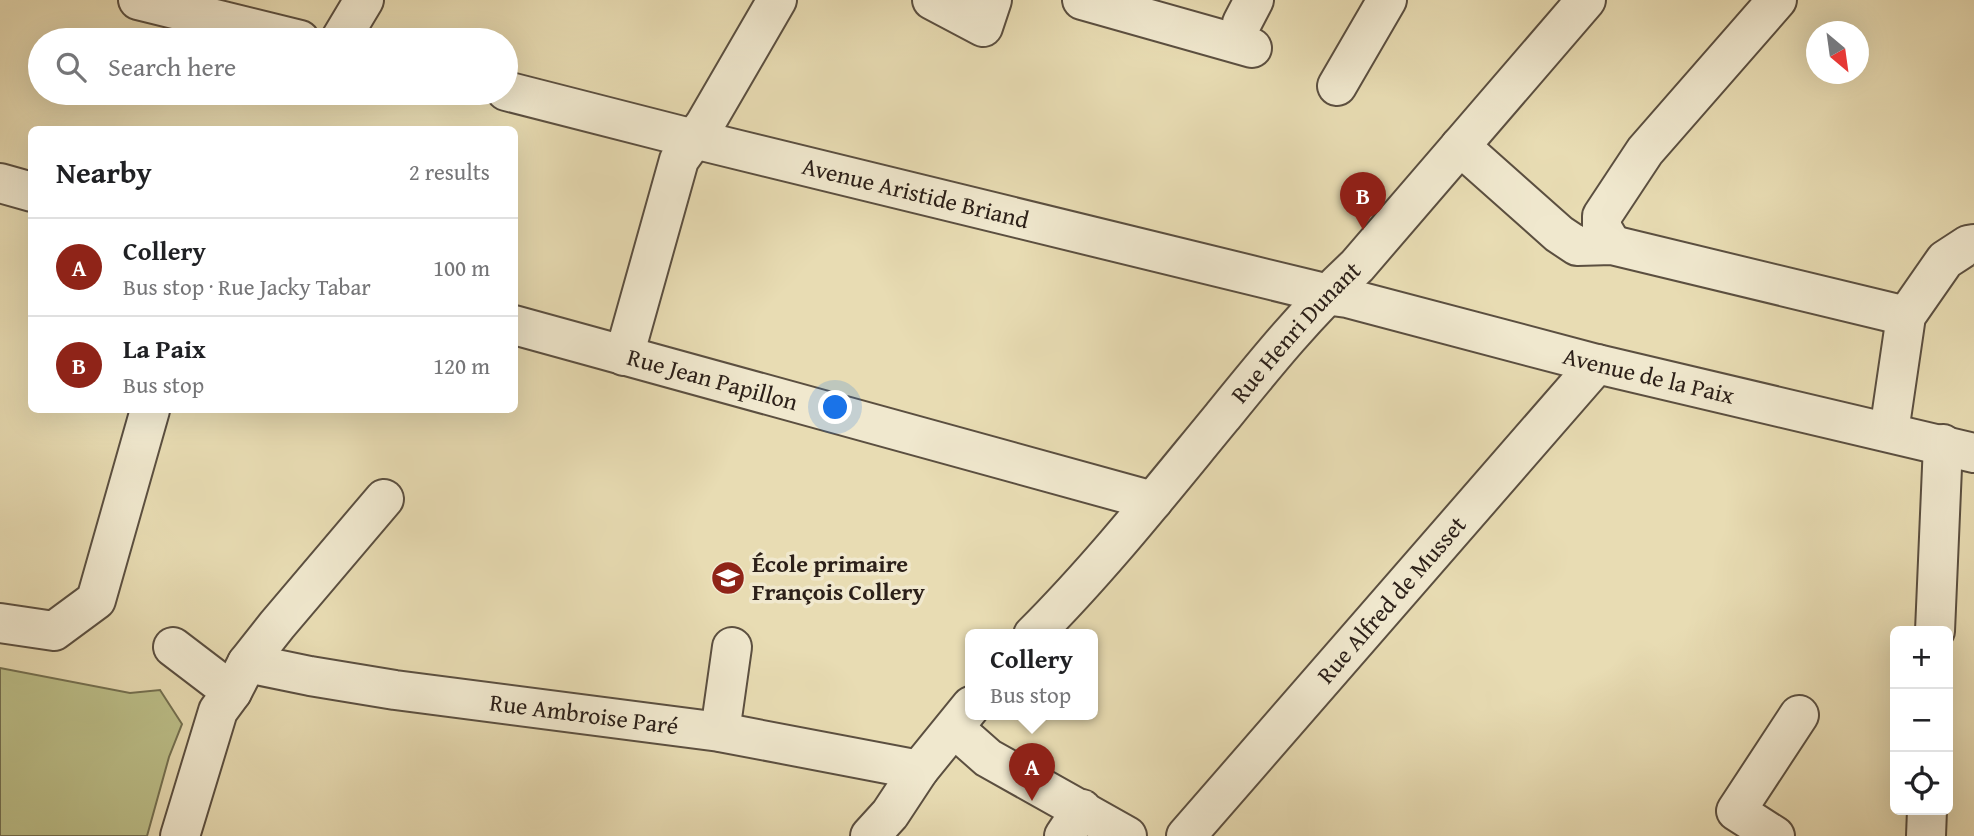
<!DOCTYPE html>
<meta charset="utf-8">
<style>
body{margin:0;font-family:"Gentium Book Plus",serif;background:#f2f2f2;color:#202124}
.controls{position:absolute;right:21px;bottom:21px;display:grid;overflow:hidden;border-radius:10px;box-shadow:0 7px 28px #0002}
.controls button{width:63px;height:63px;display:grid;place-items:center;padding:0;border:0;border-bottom:2px solid #e0e0e0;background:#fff;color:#202124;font:35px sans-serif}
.compass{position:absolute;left:1806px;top:21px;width:63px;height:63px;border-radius:50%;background:#fff;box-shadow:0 7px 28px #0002;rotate:151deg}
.you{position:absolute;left:836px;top:408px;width:24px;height:24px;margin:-18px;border:5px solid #fff;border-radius:50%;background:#1a73e8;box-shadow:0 0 0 10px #1a73e833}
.badge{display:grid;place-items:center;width:46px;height:46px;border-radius:50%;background:#8f2418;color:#fff;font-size:23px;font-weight:700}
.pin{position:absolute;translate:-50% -58px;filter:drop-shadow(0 2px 4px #0008)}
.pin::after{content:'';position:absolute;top:37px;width:24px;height:21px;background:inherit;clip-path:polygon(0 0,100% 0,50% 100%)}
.popup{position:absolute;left:965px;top:629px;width:133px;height:91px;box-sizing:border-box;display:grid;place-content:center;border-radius:10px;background:#fff;filter:drop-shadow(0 2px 5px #0005);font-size:23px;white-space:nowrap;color:#757577}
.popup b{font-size:26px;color:#202124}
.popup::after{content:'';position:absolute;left:50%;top:100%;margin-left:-14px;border:14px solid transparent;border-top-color:#fff}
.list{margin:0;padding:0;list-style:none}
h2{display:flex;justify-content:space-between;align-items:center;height:91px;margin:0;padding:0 28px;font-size:30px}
h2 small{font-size:23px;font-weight:400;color:#757577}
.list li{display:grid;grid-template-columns:46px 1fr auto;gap:21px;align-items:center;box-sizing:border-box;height:98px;padding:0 28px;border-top:2px solid #e0e0e0}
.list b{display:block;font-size:26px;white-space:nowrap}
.list p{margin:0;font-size:23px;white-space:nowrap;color:#757577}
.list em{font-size:23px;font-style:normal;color:#757577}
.icon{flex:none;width:38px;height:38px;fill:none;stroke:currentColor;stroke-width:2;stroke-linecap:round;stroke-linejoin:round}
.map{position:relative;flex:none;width:1974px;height:836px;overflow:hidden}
.search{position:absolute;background:#fff;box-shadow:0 7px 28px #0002;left:28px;top:28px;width:490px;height:77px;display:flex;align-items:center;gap:18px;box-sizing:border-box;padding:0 24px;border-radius:38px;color:#757577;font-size:26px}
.panel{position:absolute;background:#fff;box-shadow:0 7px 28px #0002;left:28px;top:126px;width:490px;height:287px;border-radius:10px}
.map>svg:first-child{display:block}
.green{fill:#bcbf89;stroke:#747051;stroke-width:2}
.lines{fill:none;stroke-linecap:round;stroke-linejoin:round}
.minor-casing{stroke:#5b4f40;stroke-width:42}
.minor{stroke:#f0e8ce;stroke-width:38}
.labels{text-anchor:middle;stroke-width:7;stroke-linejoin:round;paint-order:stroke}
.street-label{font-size:24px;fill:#2c2019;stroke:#f0e8ce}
.poi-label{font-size:24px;font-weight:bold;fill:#2c2019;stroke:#f0e8ce;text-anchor:start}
</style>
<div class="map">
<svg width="1974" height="836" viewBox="0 0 1974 836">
<rect width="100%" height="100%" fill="#e8dcb3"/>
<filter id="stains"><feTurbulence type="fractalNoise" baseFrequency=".00286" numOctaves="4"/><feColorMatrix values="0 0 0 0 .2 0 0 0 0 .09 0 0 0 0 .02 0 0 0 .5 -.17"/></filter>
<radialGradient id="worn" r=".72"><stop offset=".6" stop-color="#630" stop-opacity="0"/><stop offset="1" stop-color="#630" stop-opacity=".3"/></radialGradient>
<path class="green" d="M0 668 130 693 160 690 182 724 169 757 147 836H0Z"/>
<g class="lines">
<g class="minor-casing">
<g id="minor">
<path d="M138 0 300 40"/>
<path d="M932 0 983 27 992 0"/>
<path d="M1082 0 1252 48"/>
<path d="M1242 23 1254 0"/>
<path d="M340 40 364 0"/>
<path d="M1337 86 1387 0"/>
<path id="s1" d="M506 91 694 139 1316 291 1325 295 1347 298 1597 364 1974 453"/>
<path d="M1460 146 1559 234 1577 246 1612 245 1906 316"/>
<path d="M0 183 32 192"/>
<path d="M1612 245 1602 228V216L1645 151 1777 0"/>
<path id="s2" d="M514 325 1153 501"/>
<path d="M624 356 679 160 705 124 777 0"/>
<path d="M1889 432 1906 316 1945 260 1968 245 1974 244"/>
<path d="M0 623 54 631 96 600 150 410"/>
<path d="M1935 631 1943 444"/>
<path id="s3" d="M1033 635C1101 567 1161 491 1222 417 1265 364 1307 312 1357 266L1586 0"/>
<path d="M173 647 232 692"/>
<path id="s4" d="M247 663 310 676 395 690 720 732 919 770"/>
<path d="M954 728 988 758 1127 836"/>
<path d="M720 732 732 647"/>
<path d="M180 836 218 711 232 692 247 663 277 625 384 499"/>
<path d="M870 836 890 814 919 770 971 706"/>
<path d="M1064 836 1082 809"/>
<path id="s5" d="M1186 836 1597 364"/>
<path d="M1775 836 1736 811 1799 715"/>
<path d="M1926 836 1927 810"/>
</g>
</g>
<use href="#minor" class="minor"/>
</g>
<defs>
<g id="school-disc" transform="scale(1.75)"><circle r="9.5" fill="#8f2418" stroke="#f0e8ce"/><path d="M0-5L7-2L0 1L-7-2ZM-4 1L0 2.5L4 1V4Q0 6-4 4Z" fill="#fff"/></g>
</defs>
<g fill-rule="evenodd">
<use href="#school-disc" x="728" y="578"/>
</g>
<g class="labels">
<g class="street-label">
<text dy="8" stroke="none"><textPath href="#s1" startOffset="422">Avenue Aristide Briand</textPath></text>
<text dy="8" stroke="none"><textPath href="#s3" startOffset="401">Rue Henri Dunant</textPath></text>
<text dy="8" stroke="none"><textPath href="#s1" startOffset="1178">Avenue de la Paix</textPath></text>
<text dy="8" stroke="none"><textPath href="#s2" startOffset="206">Rue Jean Papillon</textPath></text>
<text dy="8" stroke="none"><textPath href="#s5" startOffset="313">Rue Alfred de Musset</textPath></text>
<text dy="8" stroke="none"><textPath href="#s4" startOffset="341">Rue Ambroise Paré</textPath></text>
</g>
<g class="poi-label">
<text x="752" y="572">École primaire<tspan x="752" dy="28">François Collery</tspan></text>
</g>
</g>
<rect width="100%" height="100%" filter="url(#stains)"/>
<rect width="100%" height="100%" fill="url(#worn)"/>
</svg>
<div class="controls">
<button>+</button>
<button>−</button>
<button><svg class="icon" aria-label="locate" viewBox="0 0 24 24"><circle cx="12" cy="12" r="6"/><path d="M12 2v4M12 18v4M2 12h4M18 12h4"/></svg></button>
</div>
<svg class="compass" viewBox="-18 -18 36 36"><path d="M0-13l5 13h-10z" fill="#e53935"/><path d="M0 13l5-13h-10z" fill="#757577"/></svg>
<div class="you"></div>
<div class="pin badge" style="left:1032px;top:801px">A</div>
<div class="popup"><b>Collery</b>Bus stop</div>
<div class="pin badge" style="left:1363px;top:230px">B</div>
<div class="search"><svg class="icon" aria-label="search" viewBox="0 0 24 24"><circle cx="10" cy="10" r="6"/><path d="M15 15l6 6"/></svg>Search here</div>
<section class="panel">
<h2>Nearby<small>2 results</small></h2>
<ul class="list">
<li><span class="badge">A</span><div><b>Collery</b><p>Bus stop · Rue Jacky Tabar</p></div><em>100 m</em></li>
<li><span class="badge">B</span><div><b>La Paix</b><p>Bus stop</p></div><em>120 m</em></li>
</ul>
</section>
</div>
